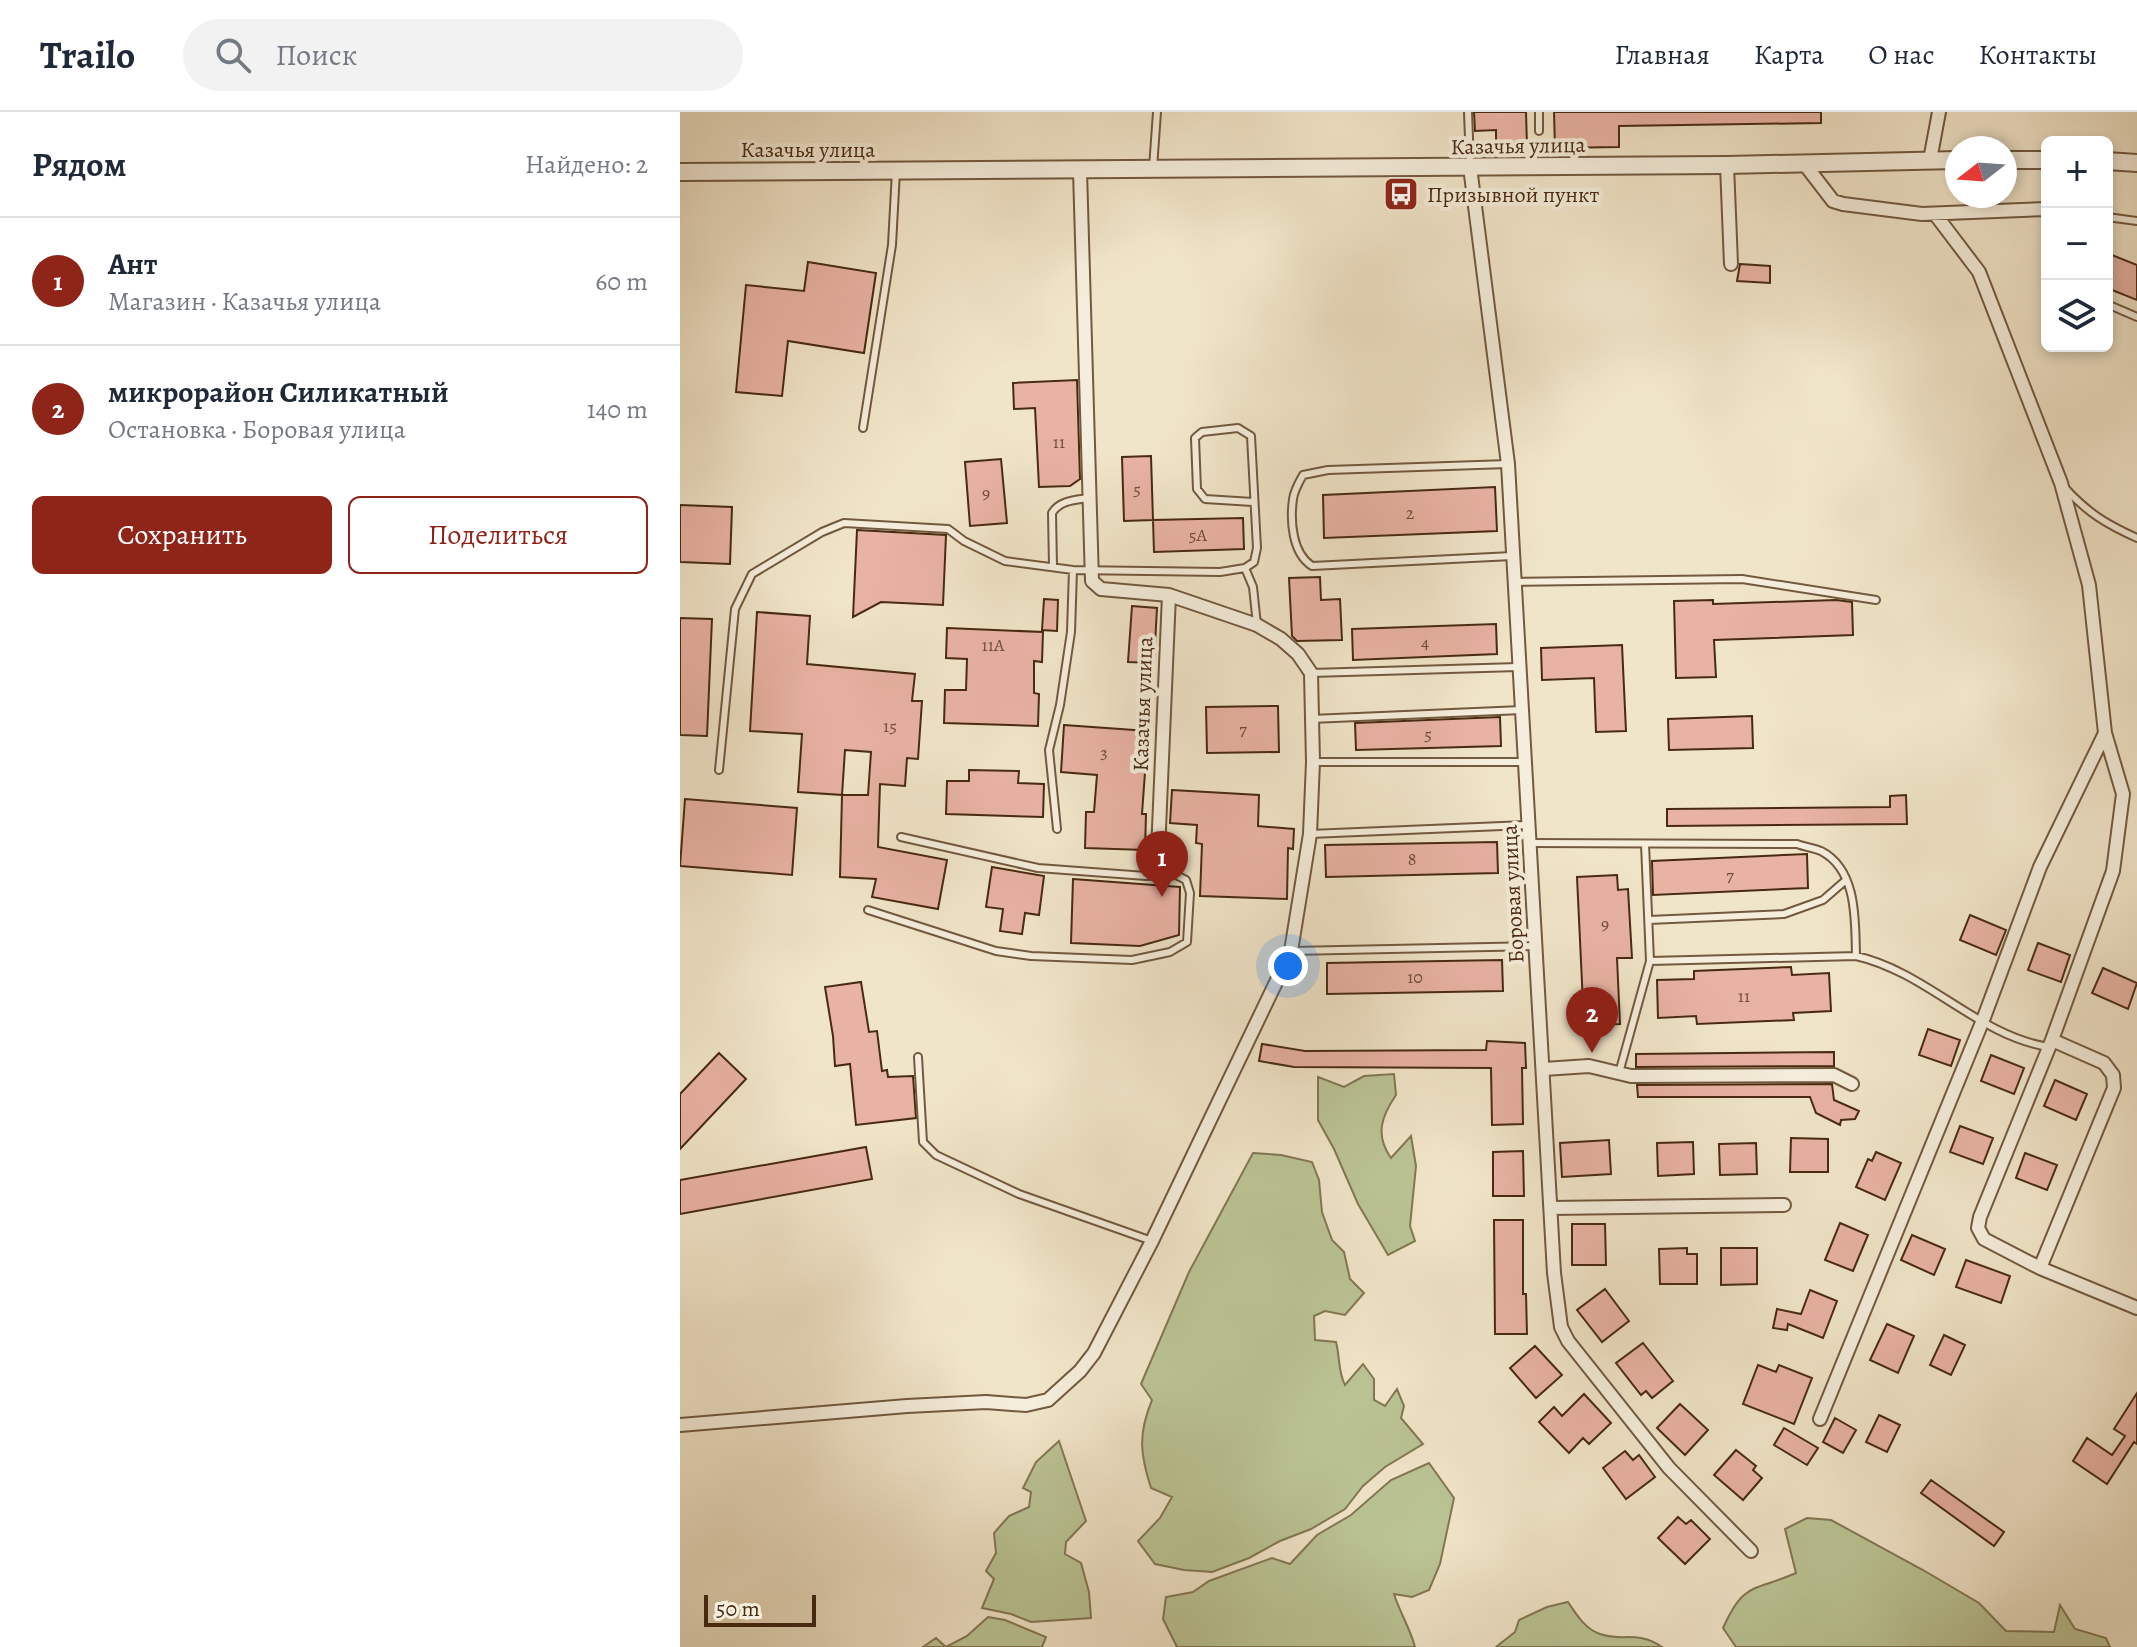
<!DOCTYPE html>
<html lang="ru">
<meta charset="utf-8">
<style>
body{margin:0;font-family:Alegreya,serif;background:#f2f2f3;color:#1f2937}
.controls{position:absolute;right:24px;top:24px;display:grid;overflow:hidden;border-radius:12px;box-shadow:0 4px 12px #0003}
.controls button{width:72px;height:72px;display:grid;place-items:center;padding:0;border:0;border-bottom:2px solid #e0e1e3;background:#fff;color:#1f2937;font:40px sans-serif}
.compass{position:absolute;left:1265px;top:24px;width:72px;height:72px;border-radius:50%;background:#fff;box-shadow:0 4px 12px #0003;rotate:253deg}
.scale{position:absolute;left:24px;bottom:20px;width:112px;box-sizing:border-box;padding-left:8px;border:4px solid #482a11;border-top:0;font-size:22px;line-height:28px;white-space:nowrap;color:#482a11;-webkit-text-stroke:6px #f6eedc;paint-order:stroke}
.you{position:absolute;left:608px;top:854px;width:28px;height:28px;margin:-20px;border:6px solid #fff;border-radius:50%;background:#1a73e8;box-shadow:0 0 0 12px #1a73e833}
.badge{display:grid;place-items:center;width:52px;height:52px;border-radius:50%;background:#8f2418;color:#fff;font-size:26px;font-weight:700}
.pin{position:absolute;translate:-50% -66px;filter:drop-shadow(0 2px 4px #0008)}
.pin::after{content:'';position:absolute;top:42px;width:28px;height:24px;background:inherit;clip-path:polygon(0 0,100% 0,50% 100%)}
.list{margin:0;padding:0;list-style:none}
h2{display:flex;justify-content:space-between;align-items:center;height:104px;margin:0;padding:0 32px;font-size:34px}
h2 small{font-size:26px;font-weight:400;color:#747a83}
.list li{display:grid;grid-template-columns:52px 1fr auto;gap:24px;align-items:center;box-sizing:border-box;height:128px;padding:0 32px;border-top:2px solid #e0e1e3}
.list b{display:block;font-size:30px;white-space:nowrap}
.list p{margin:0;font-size:26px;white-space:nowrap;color:#747a83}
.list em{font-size:26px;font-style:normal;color:#747a83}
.actions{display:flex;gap:16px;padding:24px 32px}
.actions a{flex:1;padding:18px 0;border:2px solid #8f2418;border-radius:12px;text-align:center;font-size:28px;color:#8f2418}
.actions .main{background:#8f2418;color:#fff}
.icon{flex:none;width:44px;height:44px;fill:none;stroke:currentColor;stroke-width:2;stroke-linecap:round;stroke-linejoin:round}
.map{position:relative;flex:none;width:1457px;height:1535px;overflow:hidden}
header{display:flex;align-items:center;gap:48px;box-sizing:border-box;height:112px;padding:0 40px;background:#fff;border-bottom:2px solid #e0e1e3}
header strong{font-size:38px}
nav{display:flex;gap:44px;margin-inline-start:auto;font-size:28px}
.search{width:560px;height:72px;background:#f2f2f3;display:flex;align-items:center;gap:20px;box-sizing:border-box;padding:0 28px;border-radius:44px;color:#747a83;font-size:30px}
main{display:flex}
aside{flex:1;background:#fff}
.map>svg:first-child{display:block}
.green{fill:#bbc495;stroke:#827753;stroke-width:2}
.building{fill:#e9b3a4;stroke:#482a11;stroke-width:2;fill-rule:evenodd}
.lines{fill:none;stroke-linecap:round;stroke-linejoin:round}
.service-casing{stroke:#72593f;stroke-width:10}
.minor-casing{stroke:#72593f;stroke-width:16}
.tertiary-casing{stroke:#72593f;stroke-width:20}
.service{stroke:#f6eedc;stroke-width:6}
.minor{stroke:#f6eedc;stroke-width:12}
.tertiary{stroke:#f6eedc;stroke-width:16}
.labels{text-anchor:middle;stroke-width:8;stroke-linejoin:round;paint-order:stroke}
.number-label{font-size:18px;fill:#704c36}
.street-label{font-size:22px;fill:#482a11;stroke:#f6eedc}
.poi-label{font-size:22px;fill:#482a11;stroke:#f6eedc;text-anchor:start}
</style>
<header>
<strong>Trailo</strong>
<div class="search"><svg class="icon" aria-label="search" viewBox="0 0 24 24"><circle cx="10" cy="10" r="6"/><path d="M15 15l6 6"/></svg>Поиск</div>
<nav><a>Главная</a><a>Карта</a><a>О нас</a><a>Контакты</a></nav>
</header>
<main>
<aside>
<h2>Рядом<small>Найдено: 2</small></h2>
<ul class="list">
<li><span class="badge">1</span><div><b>Ант</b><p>Магазин · Казачья улица</p></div><em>60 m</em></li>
<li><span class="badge">2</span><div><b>микрорайон Силикатный</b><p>Остановка · Боровая улица</p></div><em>140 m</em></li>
</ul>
<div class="actions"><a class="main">Сохранить</a><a>Поделиться</a></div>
</aside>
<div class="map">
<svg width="1457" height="1535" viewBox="0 0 1457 1535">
<rect width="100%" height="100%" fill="#f1e5c9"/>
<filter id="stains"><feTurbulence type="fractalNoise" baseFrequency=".0025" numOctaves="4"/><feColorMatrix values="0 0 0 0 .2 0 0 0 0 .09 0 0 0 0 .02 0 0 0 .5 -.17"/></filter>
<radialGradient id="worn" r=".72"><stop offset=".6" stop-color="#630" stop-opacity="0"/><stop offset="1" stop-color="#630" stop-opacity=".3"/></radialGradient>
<path class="green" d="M714 962 716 983C701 1005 695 1023 711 1046L731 1024 736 1054 730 1114 735 1129 708 1143 678 1092 654 1037 638 1008V965L664 975 684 964Z
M573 1041 601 1043 632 1050 639 1068 642 1100 652 1128 664 1140 670 1167 684 1181 665 1203 645 1199 634 1204 635 1228 656 1230C660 1245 658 1260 665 1273L683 1252 694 1267V1288L705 1294 717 1277 724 1294 721 1306 743 1332 705 1355 683 1374 665 1397 631 1417 600 1429 569 1446 532 1460 504 1458 475 1452 458 1429 480 1406 492 1385 471 1376C460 1342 458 1322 472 1288L461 1272 509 1160Z
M379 1329 406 1409 386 1430 385 1442 401 1451 409 1480 411 1506 351 1510 331 1502 302 1496 314 1467 306 1459 316 1441 314 1421 329 1404 349 1395 351 1380 343 1376 356 1350Z
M749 1351 774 1386 760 1452 749 1478 732 1485 714 1482C720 1501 730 1516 735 1535H497L483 1507 486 1485 513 1480 529 1469 592 1446 610 1452 637 1423 671 1403 711 1368Z
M1127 1406 1151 1408 1243 1458 1299 1491 1326 1519 1374 1520 1380 1493 1395 1517 1426 1526 1430 1535H1056L1043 1516C1064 1469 1073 1480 1116 1461L1105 1417Z
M888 1490C896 1502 905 1517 920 1522 943 1530 957 1518 982 1535H816L835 1520 839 1508 867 1495Z
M308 1505 325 1508 366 1525 362 1535H243L256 1526 266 1535 287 1524Z"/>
<path class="building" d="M794 0H846L847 34 816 35V18L795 19Z
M874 0H1141V11L939 14V35L875 36Z
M1427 141 1457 153V188L1427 176Z
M128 150 196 161 184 241 108 229 102 284 56 280 66 173 124 179Z
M1060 152 1090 154V171L1057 169Z
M397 268 400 367 390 374 359 375 355 296 334 297 333 271Z
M471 344 473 408 444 409 442 345Z
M321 347 327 411 290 414 285 350Z
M815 375 817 419 644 426 643 383Z
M0 393 52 395 50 452 0 450Z
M563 406 564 437 474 440 473 408Z
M177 418 266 423 263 493 201 490 173 505Z
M640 465 641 488 660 487 662 528 617 529 612 524 609 466Z
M364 487 378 488 377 519 362 518Z
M1033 488V492L1156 488 1172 490 1173 523 1034 528 1036 565 996 566 994 489Z
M452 494 477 496 474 551 448 550Z
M77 500 130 504 127 552 235 562 232 589H242L238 647 227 646 225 674 200 672 198 735 267 748 258 797 192 785 196 767 160 765 162 683 118 680 122 622 70 619ZM165 638 191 640 188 683H162Z
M0 506 32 507 27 624 0 623Z
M816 512 817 542 673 548 672 517Z
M267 516 363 520 362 550 354 549V581L359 582 358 614 264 611 265 578H286L287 547 266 546Z
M942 533 946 619 916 620 914 566 862 568 861 536Z
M598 594 599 640 527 641 526 595Z
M1072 604 1073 636 989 638 988 607Z
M820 605 821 634 676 638 675 611Z
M384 613 468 619 462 702H466L465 738 405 736 406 700H414L417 663 381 660Z
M289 658 339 659 338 671 364 672 363 705 266 702 267 669H289Z
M492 678 579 683 578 714 614 717 613 737 608 736 607 787 520 784 522 732 516 731 517 713 490 711Z
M1226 683 1227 712 987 714V697L1210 695V684Z
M5 687 117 696 112 763 0 754Z
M817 730 818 761 646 765 645 733Z
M1127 742 1128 776 973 783 972 749Z
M312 755 364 764 359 803 345 801 342 822 320 819 323 797 306 795Z
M937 763 938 778 948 777 952 846H937L940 912 904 913 897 765Z
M393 767 500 775 499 823 460 834 391 831Z
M1290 803 1326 818 1316 843 1280 828Z
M1358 831 1390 843 1381 870 1348 858Z
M822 848 823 879 647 882V851Z
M1111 855 1112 863 1149 861 1151 899 1113 901 1114 908 1017 912 1016 904 978 906 977 868 1014 867V859Z
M1423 856 1457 871 1448 897 1412 881Z
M181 870 189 920 197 919 202 959 207 958 208 965 233 964 236 1006 176 1013 170 952 155 954 153 924 145 875Z
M1248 917 1280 928 1271 954 1239 943Z
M807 929 845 931 846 956H842L843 1012 812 1013 811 956 614 955 579 949 582 932 625 939 806 938Z
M1154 940V954L956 955V942Z
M39 941 66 967 0 1037V982Z
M1311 943 1344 956 1334 982 1301 969Z
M1375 968 1407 982 1396 1008 1364 994Z
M1152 972 1154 988 1179 999 1175 1007 1161 1008 1160 1013 1136 1001 1130 985H958L957 973Z
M1280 1014 1313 1026 1303 1052 1270 1040Z
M1111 1026 1148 1027V1060H1110Z
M929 1028 931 1062 882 1065 880 1031Z
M1013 1030 1014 1062 978 1064 977 1031Z
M1076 1031 1077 1062 1040 1063 1039 1032Z
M186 1035 192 1067 0 1102V1068Z
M843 1039 844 1084H813V1040Z
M1196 1040 1221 1051 1205 1088 1176 1075 1188 1047 1192 1049Z
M1345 1041 1377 1053 1367 1078 1336 1066Z
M814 1108H843V1182H846L847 1222H815Z
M1160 1111 1188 1123 1173 1159 1145 1148Z
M892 1112H925L926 1153H892Z
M1232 1123 1265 1137 1254 1163 1221 1148Z
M1007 1136V1142H1017V1172H980L979 1137Z
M1041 1136H1077V1172L1041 1173Z
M1286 1148 1330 1164 1321 1191 1276 1175Z
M925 1177 949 1209 922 1230 897 1198Z
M1130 1178 1157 1189 1143 1226 1108 1212 1107 1218 1093 1216 1097 1197 1121 1202Z
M1207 1212 1234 1224 1218 1261 1190 1248Z
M1264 1223 1285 1233 1271 1263 1250 1253Z
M963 1231 993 1269 972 1286 966 1279 961 1283 936 1251Z
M855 1234 882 1263 856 1286 830 1256Z
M1078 1253 1096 1260 1099 1253 1132 1266 1114 1312 1063 1292Z
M1457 1281V1332L1454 1330 1427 1372 1393 1349 1407 1326 1432 1343 1445 1324 1434 1317Z
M904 1282 931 1311 909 1332 903 1326 889 1341 859 1310 874 1295 882 1304Z
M1000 1292 1028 1318 1005 1343 977 1316Z
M1199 1303 1220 1313 1207 1340 1186 1330Z
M1155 1306 1176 1318 1163 1341 1143 1330Z
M1104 1316 1138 1336 1127 1353 1094 1333Z
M1056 1338 1076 1354 1073 1358 1082 1366 1063 1388 1034 1363Z
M945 1339 953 1348 959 1343 975 1365 946 1387 923 1356Z
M1251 1368 1324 1420 1314 1434 1241 1381Z
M998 1405 1006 1412 1011 1408 1030 1427 1005 1452 978 1426Z"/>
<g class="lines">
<g class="service-casing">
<path id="service" d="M788 0 790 52
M859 0V19
M473 56 477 0
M1427 105 1457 109
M1427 192 1457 205
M183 316 212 133 216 59
M828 352 648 358 623 363C619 370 614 379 613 387 610 409 612 441 632 454L832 444
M1385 376C1408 401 1426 412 1457 426
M373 455 372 401C380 388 396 388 409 386
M565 456 573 475 577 513
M834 470 1062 467 1196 488
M631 561 838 555
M631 607 842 598
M633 650H845
M39 658 55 497 72 462 142 420 164 411 268 417 284 429 325 449 393 458 540 460 565 456 574 450 577 436 571 324 558 316 522 320 515 326 517 377 525 387 573 390
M377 717 369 638 380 593 391 520 393 458
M630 722 848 713
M849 731 1117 732C1125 735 1134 736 1141 739 1178 758 1175 810 1176 844L970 849 965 732
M188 798 316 839 351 844 452 848 490 840 507 830 510 781 506 768 494 762 466 764 358 756 221 725
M969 808 1104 802 1143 788 1166 768
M611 839 855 834
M1176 844C1247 860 1298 924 1369 935
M238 945 243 1030 256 1043 339 1082 472 1129
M939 961 970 849"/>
</g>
<g class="minor-casing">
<path id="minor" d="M1250 48 1259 0
M1123 50 1153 89 1163 92 1242 102 1367 97
M1047 53 1051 152
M790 55 828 352 874 1161 881 1215 888 1229 989 1356 1071 1439
M400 59 412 469 421 477 489 483 477 763
M1255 102 1299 160 1381 371 1409 473 1425 621 1443 682 1433 759 1372 928 1300 1105 1298 1116 1304 1127 1360 1156 1457 1196
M864 957 909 954 951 964 1154 963 1172 972
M871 1096 1104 1093
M1360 1156 1434 976 1433 963 1424 951 1372 928
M1140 1307 1303 908 1360 755 1425 621
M0 1313 227 1294 306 1290 346 1293 368 1288 400 1259 414 1241 472 1129 611 839 630 722 633 650 631 561 618 542 601 527 577 513 489 483"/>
</g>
<g class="tertiary-casing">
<path id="tertiary" d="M1325 48H1367
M1427 49 1457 51
M0 60 1047 53 1277 48"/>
</g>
<use href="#service" class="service"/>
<use href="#minor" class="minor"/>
<use href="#tertiary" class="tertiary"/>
</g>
<defs>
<g id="bus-square" transform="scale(1.8)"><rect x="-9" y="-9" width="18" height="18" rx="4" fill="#8f2418" stroke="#f6eedc"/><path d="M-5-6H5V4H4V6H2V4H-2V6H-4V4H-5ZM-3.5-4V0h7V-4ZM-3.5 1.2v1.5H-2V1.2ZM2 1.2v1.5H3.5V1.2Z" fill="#fff"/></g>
</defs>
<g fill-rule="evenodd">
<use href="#bus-square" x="721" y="82"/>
</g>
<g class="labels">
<g class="number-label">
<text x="379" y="336">11</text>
<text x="457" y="383">5</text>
<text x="306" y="387">9</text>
<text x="730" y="407">2</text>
<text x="518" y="429">5А</text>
<text x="745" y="536">4</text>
<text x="313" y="539">11А</text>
<text x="210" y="620">15</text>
<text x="563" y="623">7</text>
<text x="748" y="628">5</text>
<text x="424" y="646">3</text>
<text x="732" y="753">8</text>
<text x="1050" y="769">7</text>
<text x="925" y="818">9</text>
<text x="735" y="871">10</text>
<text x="1064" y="890">11</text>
</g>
<g class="street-label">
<text transform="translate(838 33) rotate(-1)" y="8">Казачья улица</text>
<text x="128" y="45">Казачья улица</text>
<text transform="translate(462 592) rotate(-88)" y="8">Казачья улица</text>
<text transform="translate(832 782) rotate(-93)" y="8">Боровая улица</text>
</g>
<g class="poi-label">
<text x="747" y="90">Призывной пункт</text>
</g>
</g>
<rect width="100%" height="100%" filter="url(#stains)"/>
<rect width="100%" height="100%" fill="url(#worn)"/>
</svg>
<div class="controls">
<button>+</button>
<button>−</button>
<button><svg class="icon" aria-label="layers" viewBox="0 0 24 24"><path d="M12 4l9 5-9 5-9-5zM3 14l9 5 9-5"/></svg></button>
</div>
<svg class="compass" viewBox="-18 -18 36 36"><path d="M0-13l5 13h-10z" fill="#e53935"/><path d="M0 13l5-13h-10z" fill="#747a83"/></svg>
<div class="scale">50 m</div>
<div class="you"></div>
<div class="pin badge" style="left:482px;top:785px">1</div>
<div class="pin badge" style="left:912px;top:941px">2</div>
</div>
</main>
